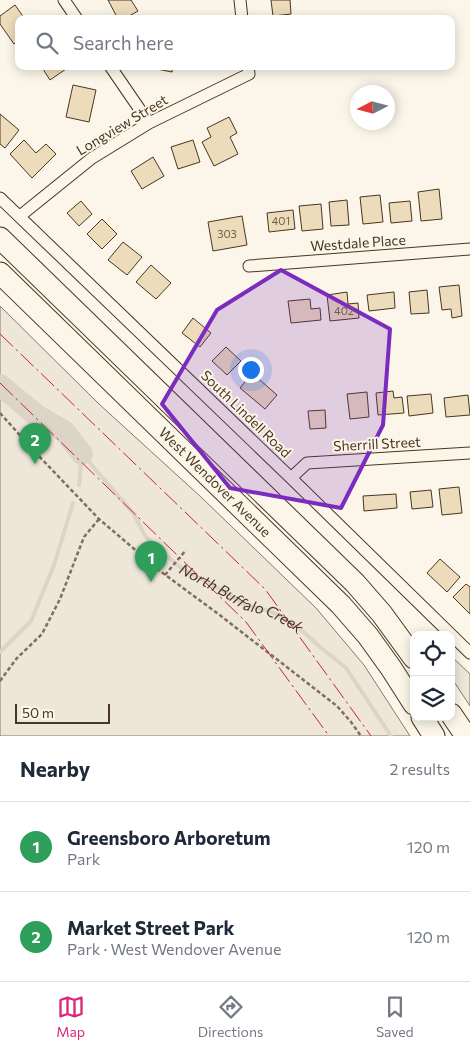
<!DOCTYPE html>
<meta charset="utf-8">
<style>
body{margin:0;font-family:Commissioner,sans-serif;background:#f2f2f3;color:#1f2937}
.controls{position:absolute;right:15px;bottom:15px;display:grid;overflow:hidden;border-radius:10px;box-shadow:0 2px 12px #0003}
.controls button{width:45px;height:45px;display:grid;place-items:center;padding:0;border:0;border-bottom:1px solid #e0e1e3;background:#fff;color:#1f2937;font:25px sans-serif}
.compass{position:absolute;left:350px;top:85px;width:45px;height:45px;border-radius:50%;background:#fff;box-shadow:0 2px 12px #0003;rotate:264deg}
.scale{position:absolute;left:15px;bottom:12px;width:95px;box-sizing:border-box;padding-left:5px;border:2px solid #4a3520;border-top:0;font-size:14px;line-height:18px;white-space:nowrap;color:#4a3520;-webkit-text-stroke:4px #fbf6e9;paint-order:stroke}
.you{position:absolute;left:250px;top:369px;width:18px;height:18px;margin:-12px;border:4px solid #fff;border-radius:50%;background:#1a73e8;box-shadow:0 0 0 8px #1a73e833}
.badge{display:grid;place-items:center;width:32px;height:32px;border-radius:50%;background:#db2777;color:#fff;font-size:16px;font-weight:700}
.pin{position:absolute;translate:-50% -41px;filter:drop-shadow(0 1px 2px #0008)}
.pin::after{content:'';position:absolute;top:26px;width:18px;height:15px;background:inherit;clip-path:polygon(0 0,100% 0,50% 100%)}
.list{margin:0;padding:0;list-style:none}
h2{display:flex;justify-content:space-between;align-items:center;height:65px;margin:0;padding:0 20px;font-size:21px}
h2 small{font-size:16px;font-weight:400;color:#747a83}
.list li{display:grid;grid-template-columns:32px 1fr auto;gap:15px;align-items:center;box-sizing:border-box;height:90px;padding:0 20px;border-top:1px solid #e0e1e3}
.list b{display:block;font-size:19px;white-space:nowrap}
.list p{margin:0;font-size:16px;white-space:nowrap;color:#747a83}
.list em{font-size:16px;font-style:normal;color:#747a83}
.icon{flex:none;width:28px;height:28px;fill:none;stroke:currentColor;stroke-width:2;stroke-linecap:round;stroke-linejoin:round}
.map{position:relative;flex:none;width:470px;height:736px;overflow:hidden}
.search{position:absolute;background:#fff;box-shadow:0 2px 12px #0003;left:15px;right:15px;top:15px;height:55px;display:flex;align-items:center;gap:12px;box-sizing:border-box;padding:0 18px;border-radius:10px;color:#747a83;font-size:19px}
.sheet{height:245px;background:#fff}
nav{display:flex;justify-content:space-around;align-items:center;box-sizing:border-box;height:70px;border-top:1px solid #e0e1e3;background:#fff;font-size:14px;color:#747a83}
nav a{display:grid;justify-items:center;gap:2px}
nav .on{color:#db2777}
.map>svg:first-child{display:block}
.park{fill:#ede6d9;stroke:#887966}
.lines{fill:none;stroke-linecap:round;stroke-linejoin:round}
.stream{stroke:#dcd4c6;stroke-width:4}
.river{stroke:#dcd4c6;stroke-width:22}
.building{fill:#ecdcbc;stroke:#4a3520}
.minor-casing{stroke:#4a3520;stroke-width:13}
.motorway-casing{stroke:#4a3520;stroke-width:23}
.path{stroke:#7f6f5c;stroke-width:2.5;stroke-dasharray:4 2.5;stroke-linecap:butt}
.minor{stroke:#fbf6e9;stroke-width:11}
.motorway{stroke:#fbf6e9;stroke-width:21}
.power{stroke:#c62828;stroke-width:1;stroke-dasharray:18 4 2.5 4;stroke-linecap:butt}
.marked{fill:#7b2cbf;fill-opacity:0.2;stroke:#7b2cbf;stroke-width:4;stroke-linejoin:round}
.labels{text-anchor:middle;stroke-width:4;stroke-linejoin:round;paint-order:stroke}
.number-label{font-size:11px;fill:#725f47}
.street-label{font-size:14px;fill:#4a3520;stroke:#fbf6e9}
.water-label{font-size:15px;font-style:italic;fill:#4a3520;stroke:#fbf6e9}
</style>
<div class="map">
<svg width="470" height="736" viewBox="0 0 470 736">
<rect width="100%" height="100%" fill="#fbf6e9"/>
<path class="park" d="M0 306 99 404 201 497 316 608 364 665 410 736H0Z
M451 656 470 674V706L451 677Z"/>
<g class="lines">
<g class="stream">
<path id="s1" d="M82 454 134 514 145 536 164 554 184 570 229 594 245 605 270 611 297 626 319 646 346 668 391 736"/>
<path d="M79 485 82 454"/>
<path d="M0 652 31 621 54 565 73 503"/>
</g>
<path class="river" d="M0 385 36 415 64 431 82 454"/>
</g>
<path class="building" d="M108 0H131L138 11 124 19H118Z
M271 0H290L291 14 273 16Z
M15 5 25 19H19V40L14 44 0 24V16Z
M41 66H65L66 69 50 80Z
M142 66H173L172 72Z
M73 85 96 90 89 122 66 117Z
M0 114 19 130 5 148 0 144Z
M229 117 237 133 230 137 238 154 214 166 202 142 211 137 207 128Z
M24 140 36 153 46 144 56 154 32 178 10 154Z
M193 140 200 162 178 169 171 147Z
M153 157 164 176 142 189 131 171Z
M439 189 442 219 421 221 418 192Z
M380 195 383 222 363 224 360 197Z
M347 200 349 225 331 226 329 202Z
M81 201 92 214 79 226 67 213Z
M410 201 412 221 391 223 389 203Z
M321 204 323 229 302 231 299 206Z
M293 210 295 229 269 232 267 213Z
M242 216 247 245 213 251 208 222Z
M102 219 117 234 102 249 87 234Z
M123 242 142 257 127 275 108 260Z
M151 265 171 283 156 299 136 282Z
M459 285 462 316 452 318 451 309 442 310 439 287Z
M427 290 429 313 411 314 409 292Z
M347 292 348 304 358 303 359 318 330 321 327 295Z
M394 292 395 308 369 311 367 295Z
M310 299 311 309 320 308 321 320 291 323 288 301Z
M193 318 211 333 200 347 182 333Z
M226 347 241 361 227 375 212 361Z
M252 373 277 395 265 409 240 388Z
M393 391 394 398 402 397 404 413 378 415 376 393Z
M367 392 369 417 350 419 347 394Z
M431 394 433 413 409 416 407 396Z
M468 395 470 415 446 417 444 398Z
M325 410 326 428 310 429 308 411Z
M459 487 462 513 442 515 439 489Z
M431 490 433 507 412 509 410 492Z
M396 494 397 508 364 511 363 496Z
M440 559 460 577 447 592 427 573Z
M466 584 470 587V614L453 597Z"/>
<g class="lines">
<g class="minor-casing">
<path id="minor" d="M64 0 77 19
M240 0 242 19
M110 66 149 123
M0 198 291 478 470 653
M20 216 92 158 149 123 249 74 248 66
M249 266 470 249
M291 478 307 463 470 453"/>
</g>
<g class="motorway-casing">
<g id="motorway">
<path d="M0 238 355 583 382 614 414 658"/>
<path id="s2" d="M0 273 341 605 368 636 391 668 414 704"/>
<path d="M451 714 466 736"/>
<path d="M422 717 434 736"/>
</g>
</g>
<path class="path" d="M0 413 35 452 99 519 160 571 221 616 337 706 351 722 361 736
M165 575 186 550
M0 681 17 658 42 634 60 599 84 537 99 519"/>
<use href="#minor" class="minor"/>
<use href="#motorway" class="motorway"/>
<path class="power" d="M0 334 265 589 371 736
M0 383 246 622 329 736"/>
</g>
<path class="marked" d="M281 270 390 329 383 425 341 508 230 488 162 404 217 310Z"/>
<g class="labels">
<g class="number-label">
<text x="281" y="225">401</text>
<text x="227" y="238">303</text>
<text x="344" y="315">402</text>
</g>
<g class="street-label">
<text transform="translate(122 125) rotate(-31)" y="5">Longview Street</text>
<text transform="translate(358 243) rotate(-4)" y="5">Westdale Place</text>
<text transform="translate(246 414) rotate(44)" y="5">South Lindell Road</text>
<text transform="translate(377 444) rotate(-3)" y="5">Sherrill Street</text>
<text dy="5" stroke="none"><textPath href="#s2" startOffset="300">West Wendover Avenue</textPath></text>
</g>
<g class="water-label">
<text dy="5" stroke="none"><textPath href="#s1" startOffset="220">North Buffalo Creek</textPath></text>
</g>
</g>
</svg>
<div class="controls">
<button><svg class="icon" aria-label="locate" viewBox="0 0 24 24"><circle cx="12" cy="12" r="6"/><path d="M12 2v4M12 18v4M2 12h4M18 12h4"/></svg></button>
<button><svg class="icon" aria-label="layers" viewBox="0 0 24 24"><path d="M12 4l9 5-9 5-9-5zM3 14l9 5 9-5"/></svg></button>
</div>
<svg class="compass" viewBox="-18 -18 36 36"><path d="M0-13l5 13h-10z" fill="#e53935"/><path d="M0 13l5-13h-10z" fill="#747a83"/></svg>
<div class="scale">50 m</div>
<div class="you"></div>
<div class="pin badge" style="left:151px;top:582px;background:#2e9e5b">1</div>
<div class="pin badge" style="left:35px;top:464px;background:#2e9e5b">2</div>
<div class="search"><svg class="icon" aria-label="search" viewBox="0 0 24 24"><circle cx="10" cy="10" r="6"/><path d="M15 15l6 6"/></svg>Search here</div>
</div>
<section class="sheet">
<h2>Nearby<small>2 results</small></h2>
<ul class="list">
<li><span class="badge" style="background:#2e9e5b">1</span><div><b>Greensboro Arboretum</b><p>Park</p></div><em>120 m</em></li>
<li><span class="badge" style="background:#2e9e5b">2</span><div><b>Market Street Park</b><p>Park · West Wendover Avenue</p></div><em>120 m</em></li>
</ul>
</section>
<nav>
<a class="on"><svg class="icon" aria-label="map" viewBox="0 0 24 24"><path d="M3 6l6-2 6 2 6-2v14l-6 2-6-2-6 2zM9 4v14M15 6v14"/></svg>Map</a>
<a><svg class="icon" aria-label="directions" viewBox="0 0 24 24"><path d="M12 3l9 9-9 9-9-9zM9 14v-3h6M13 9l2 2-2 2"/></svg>Directions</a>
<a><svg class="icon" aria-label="saved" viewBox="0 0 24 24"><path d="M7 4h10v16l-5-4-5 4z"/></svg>Saved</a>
</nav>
